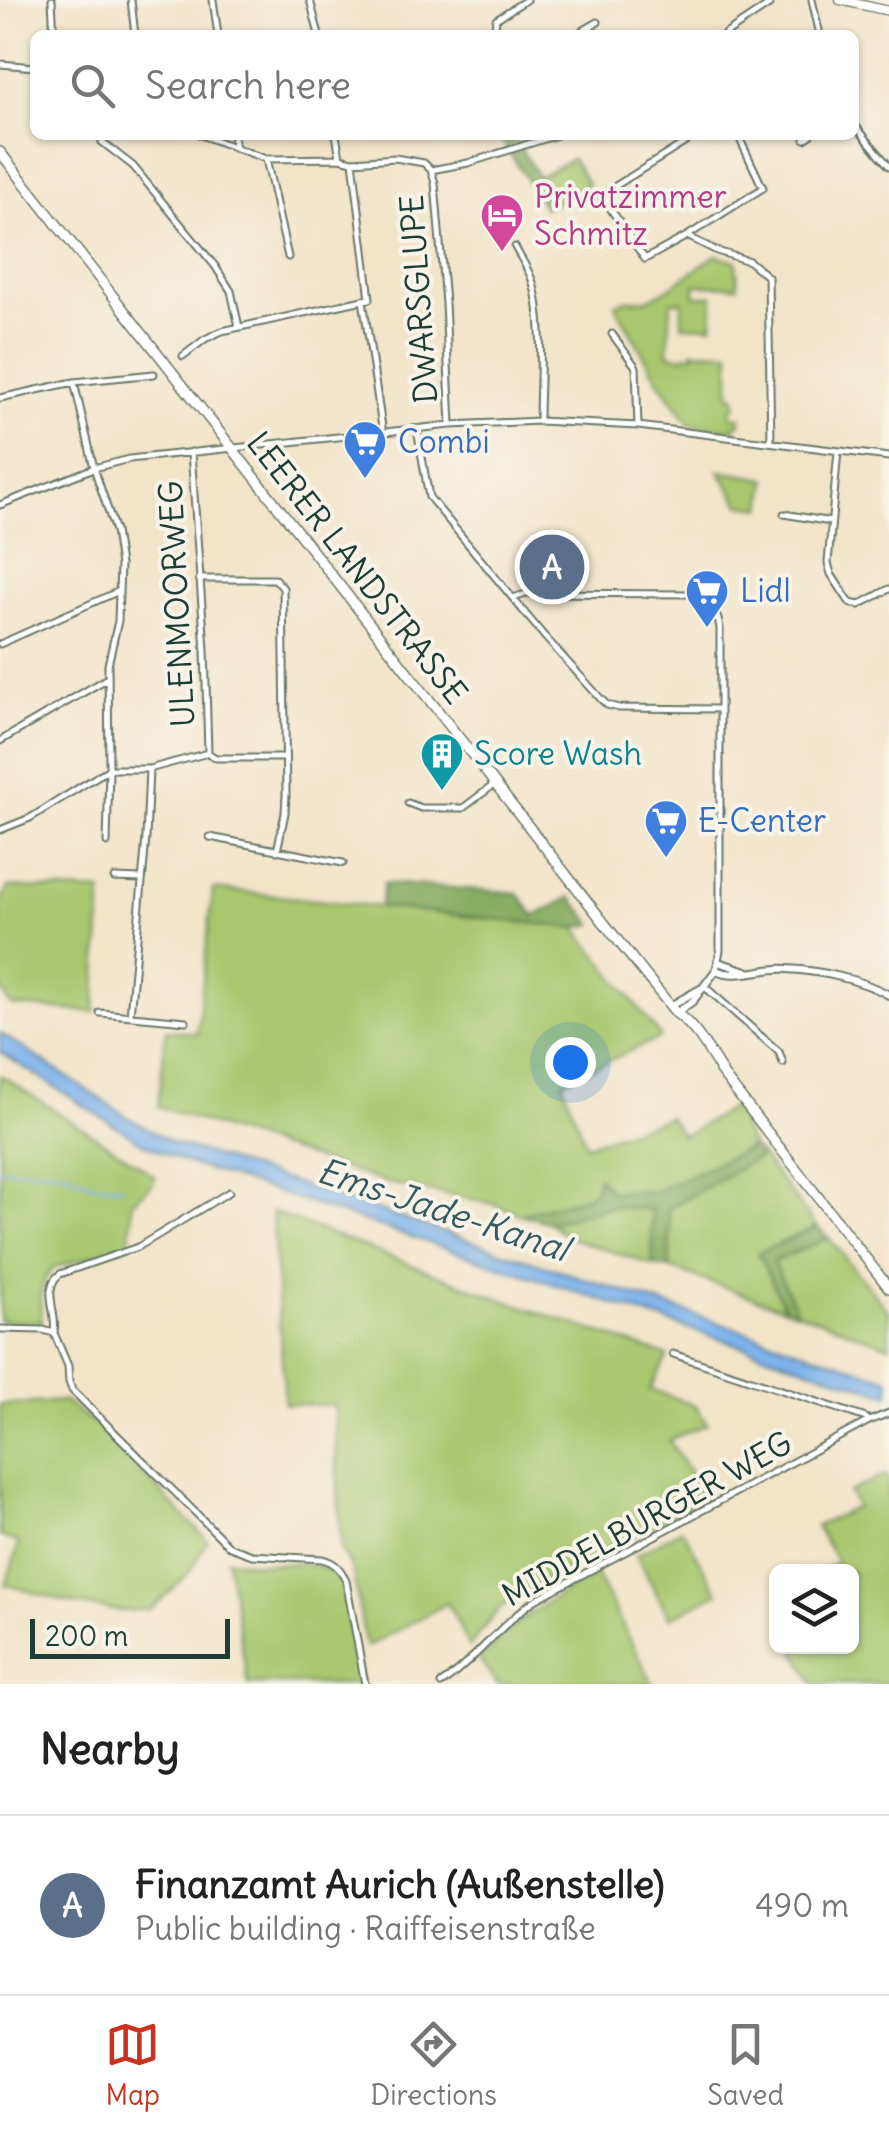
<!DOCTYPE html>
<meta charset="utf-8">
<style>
body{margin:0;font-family:Delius,sans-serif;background:#f2f2f2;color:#222}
.controls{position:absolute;right:30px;bottom:30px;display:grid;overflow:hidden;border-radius:15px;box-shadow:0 2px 8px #0004}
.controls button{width:90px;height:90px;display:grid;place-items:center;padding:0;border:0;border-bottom:2px solid #e0e0e0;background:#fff;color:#222;font:50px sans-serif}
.scale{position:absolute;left:30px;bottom:25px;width:200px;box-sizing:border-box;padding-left:10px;border:5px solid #1f3d34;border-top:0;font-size:28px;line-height:35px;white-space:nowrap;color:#1f3d34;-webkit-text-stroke:8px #f7f3e8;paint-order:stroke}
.you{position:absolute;left:570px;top:1062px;width:35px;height:35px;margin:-25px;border:8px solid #fff;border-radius:50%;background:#1a73e8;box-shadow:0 0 0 15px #1a73e833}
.badge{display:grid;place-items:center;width:65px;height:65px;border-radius:50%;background:#c8321e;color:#fff;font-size:32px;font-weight:700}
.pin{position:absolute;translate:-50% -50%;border:5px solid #fff;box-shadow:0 2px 10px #0006}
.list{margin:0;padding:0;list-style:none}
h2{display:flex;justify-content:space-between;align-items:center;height:130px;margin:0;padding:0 40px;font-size:42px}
h2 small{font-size:32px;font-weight:400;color:#767676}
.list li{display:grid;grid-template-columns:65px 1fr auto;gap:30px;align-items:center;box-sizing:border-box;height:180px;padding:0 40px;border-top:2px solid #e0e0e0}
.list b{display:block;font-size:38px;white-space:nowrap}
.list p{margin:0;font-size:32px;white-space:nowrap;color:#767676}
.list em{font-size:32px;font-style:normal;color:#767676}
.icon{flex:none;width:55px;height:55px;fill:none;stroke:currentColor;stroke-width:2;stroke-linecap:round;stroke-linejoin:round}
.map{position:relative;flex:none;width:889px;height:1684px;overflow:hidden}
.search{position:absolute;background:#fff;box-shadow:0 2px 8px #0004;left:30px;right:30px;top:30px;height:110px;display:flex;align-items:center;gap:25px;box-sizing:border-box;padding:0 35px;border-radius:15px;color:#767676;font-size:38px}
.sheet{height:310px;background:#fff}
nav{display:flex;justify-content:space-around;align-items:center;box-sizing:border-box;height:140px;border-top:2px solid #e0e0e0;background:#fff;font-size:28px;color:#767676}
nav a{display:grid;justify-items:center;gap:5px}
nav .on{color:#c8321e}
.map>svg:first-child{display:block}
.green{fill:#a8c76e;stroke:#648251;stroke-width:2.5}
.forest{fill:#86ac61;stroke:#52744a;stroke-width:2.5}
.water{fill:#7eb2eb;stroke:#4e7890;stroke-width:2.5}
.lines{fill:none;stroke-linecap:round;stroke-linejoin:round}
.stream{stroke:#7eb2eb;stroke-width:2.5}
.minor-casing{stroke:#697768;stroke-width:9}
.tertiary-casing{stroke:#697768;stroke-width:10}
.secondary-casing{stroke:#697768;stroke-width:11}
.primary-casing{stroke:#697768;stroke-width:12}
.minor{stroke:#fff;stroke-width:5}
.tertiary{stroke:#fff;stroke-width:6}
.secondary{stroke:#fff;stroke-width:8}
.primary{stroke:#fff;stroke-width:9}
.labels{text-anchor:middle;stroke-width:8;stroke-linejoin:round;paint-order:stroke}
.hotel-label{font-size:32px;fill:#b23c85;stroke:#f7f3e8;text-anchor:start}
.street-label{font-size:32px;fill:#1f3d34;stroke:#f7f3e8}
.shop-label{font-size:32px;fill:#366cbe;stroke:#f7f3e8;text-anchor:start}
.culture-label{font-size:32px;fill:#0d838f;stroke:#f7f3e8;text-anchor:start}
.water-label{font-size:35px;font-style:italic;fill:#375a62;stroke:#f7f3e8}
</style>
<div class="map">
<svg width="889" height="1684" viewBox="0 0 889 1684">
<rect width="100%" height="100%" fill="#f7f3e8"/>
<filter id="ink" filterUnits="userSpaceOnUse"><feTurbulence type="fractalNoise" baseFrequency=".01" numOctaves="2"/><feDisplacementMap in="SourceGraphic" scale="20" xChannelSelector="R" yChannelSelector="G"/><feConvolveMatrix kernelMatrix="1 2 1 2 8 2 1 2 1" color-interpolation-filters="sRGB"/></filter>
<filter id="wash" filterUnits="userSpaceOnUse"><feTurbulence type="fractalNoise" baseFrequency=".0048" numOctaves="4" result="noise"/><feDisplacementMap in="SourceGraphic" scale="40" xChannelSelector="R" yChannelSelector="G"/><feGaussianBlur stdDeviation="2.25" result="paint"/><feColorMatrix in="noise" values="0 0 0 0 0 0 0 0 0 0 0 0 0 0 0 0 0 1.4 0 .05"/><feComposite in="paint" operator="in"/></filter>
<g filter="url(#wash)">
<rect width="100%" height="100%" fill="#f2e4c9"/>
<path class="green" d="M572 159 588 184 554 203 538 177Z
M716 255 736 261 738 286 695 285V296H713L712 326 682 325V301H671L668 354 684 357 685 355H693V351L730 352V395L735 396 736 406 732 407 731 416 741 417 740 424 735 425V430L690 425 659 381 615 305C632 295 632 303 646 299 664 295 699 266 716 255Z
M719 471 767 479 763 508 741 505Z
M8 887 102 892 95 1012 11 1006 0 988V903Z
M213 889 576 928 661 1037 562 1082 586 1145 669 1117 683 1136 733 1107 752 1147 656 1191 611 1192 595 1189 585 1197 520 1214 494 1204 384 1182 158 1107 166 1030 197 1033Z
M0 1075 138 1164 155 1177 152 1185 132 1202 130 1244 54 1268C38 1283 39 1302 42 1322L0 1321Z
M761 1156 817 1227 758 1253 785 1309 670 1268 669 1208Z
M607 1207 651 1209 653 1265 567 1237 550 1223Z
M272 1212 517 1305 668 1356 650 1389 696 1406 707 1424 669 1440 706 1499 521 1593 499 1609 469 1647 448 1603 366 1647 352 1568 341 1550 334 1405 285 1404Z
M829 1238 889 1312V1346L797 1312 773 1262Z
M64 1401 95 1424 208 1541 188 1574 150 1610 118 1611 75 1604 6 1585 19 1543 0 1536V1405Z
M886 1475 889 1482V1684H814L793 1647 852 1646V1572L822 1571 837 1562 816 1526 857 1507 849 1492Z
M682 1529 718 1593 670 1618 636 1555Z
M227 1559C240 1561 254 1564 267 1564 295 1564 324 1558 342 1583L361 1684H248Z
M596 1574 653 1684H497L479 1659C517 1618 548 1601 596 1574Z"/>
<path class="forest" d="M499 135H513L554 203 544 208Z
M384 883 518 893 535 916 571 897 593 924 576 928 380 907Z
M752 1147 761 1156 669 1208 670 1268 653 1265 651 1209 607 1207 550 1223 520 1214 585 1197 595 1189 598 1177 611 1192 656 1191Z
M817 1227 829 1238 773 1262 797 1312 785 1309 758 1253Z"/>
<path class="water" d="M0 1033 131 1119 171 1142 889 1379V1395L184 1162 142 1143 0 1052Z"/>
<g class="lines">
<path class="stream" d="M0 1169 59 1170 91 1184 122 1187"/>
</g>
</g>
<g filter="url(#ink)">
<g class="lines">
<g class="minor-casing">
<path id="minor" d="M52 0 54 35
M131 0 135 35
M213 0 218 35
M310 0 319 35
M812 0 820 35
M500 35 495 27 496 19 526 0
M581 35 579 33 598 22
M724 35 769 5
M0 64 35 67
M854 124 889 166
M106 135 102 142 133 166 215 266 231 291 239 327
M201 135 266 159 340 158 353 161 395 158 424 163 431 170 468 163 557 135
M233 135 235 148
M336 135 340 157
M697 135 601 195 645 259 687 236 763 188 738 135
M805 139 811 135
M266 159 288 257
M353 161 370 299 363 300 383 434
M431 170 435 183 445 303 451 425
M687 236 717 251 749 261 768 277 771 442
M515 247C521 259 530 271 533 283 545 322 539 381 539 421
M612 334 636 367 638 426
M183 356 205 339 222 331 363 300
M74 382 94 468 115 531 120 565 118 621 108 665 109 769 107 843
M0 398 74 382 154 374
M417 429 429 497 544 636 601 699 607 705 619 708 719 709
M838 451 828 563 831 574 850 603 859 605 889 589
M191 452 205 649 208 753
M0 505 94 468 129 459 451 425 539 421 638 426 889 457
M784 514 831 522
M199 579H275L283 588 286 795 285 813 277 851
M513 598 529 593 688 594C707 597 717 609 720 628V950L716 970
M0 644 119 591
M0 741 108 678
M408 803 421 808H463L495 784
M0 830 30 818 109 769H149L208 753 216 758H285
M210 837 343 863
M114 878 142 879
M704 986 779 1052 783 1063
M100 1013 186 1021
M130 1015 146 838 149 769
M0 1329 43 1330 54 1333 68 1366 69 1382 72 1390 230 1547 252 1555 322 1559C335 1562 341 1569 346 1581L365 1684
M54 1333C58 1313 41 1288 60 1274L138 1247 229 1192
M673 1354 866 1418 869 1421
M441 1684C476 1660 500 1624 535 1600L869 1421 889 1413"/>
</g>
<g class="tertiary-casing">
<path id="tertiary" d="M718 962 747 971
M670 1006 700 989
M676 1013 693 1001 716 970C737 980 763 967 787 969 821 971 860 979 889 995"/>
</g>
<g class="secondary-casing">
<path id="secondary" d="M840 0 889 11"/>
</g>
<g class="primary-casing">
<path id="primary" d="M0 152 623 947 676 1013C697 1028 709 1052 722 1072
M720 1071 889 1288"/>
</g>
<use href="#minor" class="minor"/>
<use href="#tertiary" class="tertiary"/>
<use href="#secondary" class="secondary"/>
<use href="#primary" class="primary"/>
</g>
</g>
<defs>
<g id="hotel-pin" transform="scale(2.25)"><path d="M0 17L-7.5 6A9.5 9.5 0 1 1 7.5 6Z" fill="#d1479c" stroke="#f7f3e8"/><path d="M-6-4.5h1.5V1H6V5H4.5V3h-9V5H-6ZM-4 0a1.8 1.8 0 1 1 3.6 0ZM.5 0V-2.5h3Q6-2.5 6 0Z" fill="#fff"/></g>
<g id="supermarket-pin" transform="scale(2.25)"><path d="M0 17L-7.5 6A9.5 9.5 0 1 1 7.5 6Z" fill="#3f7fe0" stroke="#f7f3e8"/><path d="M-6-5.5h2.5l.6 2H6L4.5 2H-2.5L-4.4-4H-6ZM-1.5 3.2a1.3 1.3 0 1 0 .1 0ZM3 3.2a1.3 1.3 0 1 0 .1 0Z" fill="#fff"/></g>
<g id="building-pin" transform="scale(2.25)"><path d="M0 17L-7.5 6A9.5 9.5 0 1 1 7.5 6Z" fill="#0f9aa8" stroke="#f7f3e8"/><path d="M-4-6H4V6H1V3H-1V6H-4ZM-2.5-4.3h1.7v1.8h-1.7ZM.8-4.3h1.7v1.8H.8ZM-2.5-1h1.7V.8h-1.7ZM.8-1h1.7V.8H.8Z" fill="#fff"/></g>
</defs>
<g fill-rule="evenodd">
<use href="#hotel-pin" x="502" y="215"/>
<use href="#supermarket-pin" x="365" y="442"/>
<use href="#supermarket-pin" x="707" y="591"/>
<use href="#building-pin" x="442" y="754"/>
<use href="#supermarket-pin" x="666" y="821"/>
</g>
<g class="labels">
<g class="hotel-label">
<text x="534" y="208">Privatzimmer<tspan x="534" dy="37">Schmitz</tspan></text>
</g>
<g class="street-label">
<text transform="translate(419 299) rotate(-94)" y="11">DWARSGLUPE</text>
<text transform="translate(357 568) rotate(52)" y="11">LEERER LANDSTRASSE</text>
<text transform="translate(177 604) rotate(-93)" y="11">ULENMOORWEG</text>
<text transform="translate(647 1519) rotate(-29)" y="11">MIDDELBURGER WEG</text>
</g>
<g class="shop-label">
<text x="398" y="453">Combi</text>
<text x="740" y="602">Lidl</text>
<text x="698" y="832">E-Center</text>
</g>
<g class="culture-label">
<text x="474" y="765">Score Wash</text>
</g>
<g class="water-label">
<text transform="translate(443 1210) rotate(18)" y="12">Ems-Jade-Kanal</text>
</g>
</g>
</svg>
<div class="controls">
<button><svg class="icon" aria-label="layers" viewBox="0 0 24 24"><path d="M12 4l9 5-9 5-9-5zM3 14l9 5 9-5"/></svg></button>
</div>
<div class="scale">200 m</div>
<div class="you"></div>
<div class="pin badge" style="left:552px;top:567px;background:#5c6f8a">A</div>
<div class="search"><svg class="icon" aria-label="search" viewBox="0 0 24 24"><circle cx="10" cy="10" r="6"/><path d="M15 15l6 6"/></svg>Search here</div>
</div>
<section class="sheet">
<h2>Nearby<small></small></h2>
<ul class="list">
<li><span class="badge" style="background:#5c6f8a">A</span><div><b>Finanzamt Aurich (Außenstelle)</b><p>Public building · Raiffeisenstraße</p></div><em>490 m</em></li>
</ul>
</section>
<nav>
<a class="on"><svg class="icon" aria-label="map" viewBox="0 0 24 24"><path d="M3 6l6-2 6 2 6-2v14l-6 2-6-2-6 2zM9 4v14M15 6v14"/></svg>Map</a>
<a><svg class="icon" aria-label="directions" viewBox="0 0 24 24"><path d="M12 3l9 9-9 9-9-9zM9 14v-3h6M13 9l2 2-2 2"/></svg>Directions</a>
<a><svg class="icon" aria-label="saved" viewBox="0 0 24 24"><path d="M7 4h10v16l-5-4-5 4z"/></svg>Saved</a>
</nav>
